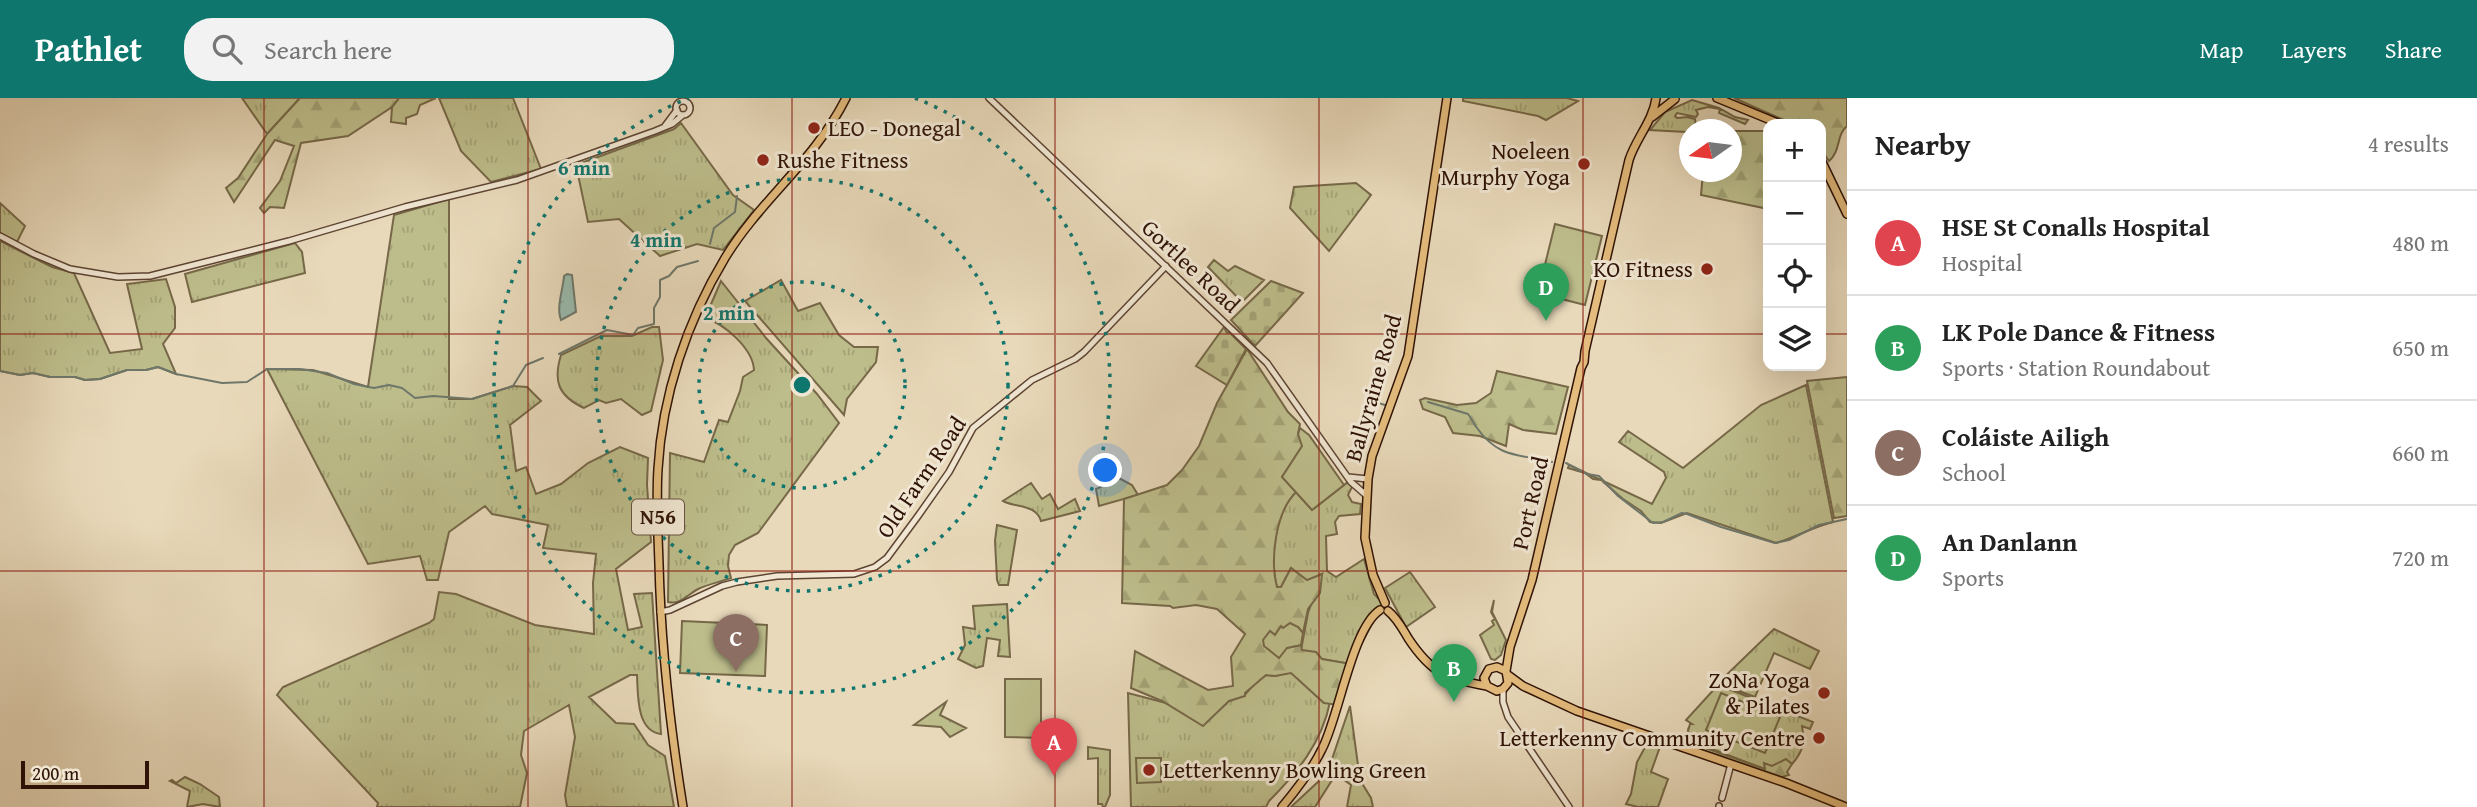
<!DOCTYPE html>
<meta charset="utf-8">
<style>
body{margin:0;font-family:"Gentium Book Plus",serif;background:#f2f2f2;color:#222}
.controls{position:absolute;right:21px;top:21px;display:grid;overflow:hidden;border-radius:14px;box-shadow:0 7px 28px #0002}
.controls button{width:63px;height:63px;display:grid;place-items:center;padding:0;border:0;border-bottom:2px solid #e0e0e0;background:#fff;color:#222;font:35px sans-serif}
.compass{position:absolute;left:1679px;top:21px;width:63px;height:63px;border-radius:50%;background:#fff;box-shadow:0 7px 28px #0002;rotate:256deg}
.scale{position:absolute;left:21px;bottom:18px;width:128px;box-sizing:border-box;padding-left:7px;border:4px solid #2f1306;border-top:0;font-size:19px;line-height:24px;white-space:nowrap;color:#2f1306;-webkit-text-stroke:5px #f0e6d2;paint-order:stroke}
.you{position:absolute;left:1106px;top:373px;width:24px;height:24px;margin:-18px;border:5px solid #fff;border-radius:50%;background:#1a73e8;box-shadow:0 0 0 10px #1a73e833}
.badge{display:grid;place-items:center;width:46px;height:46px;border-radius:50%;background:#0f766e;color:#fff;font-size:23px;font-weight:700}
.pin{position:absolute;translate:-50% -58px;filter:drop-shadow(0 2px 4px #0008)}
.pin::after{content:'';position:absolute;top:37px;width:24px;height:21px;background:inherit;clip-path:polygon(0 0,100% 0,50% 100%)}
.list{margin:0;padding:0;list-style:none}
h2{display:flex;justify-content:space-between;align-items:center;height:91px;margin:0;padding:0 28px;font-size:30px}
h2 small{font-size:23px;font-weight:400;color:#767676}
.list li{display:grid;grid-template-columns:46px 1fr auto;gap:21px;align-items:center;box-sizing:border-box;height:105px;padding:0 28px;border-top:2px solid #e0e0e0}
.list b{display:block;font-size:26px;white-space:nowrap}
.list p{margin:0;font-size:23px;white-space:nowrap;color:#767676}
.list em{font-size:23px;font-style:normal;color:#767676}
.icon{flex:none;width:38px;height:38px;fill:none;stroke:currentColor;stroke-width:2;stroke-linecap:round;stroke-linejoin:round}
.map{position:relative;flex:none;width:1847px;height:709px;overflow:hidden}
header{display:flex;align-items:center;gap:42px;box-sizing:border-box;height:98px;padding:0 35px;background:#0f766e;color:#fff}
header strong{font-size:33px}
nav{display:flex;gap:38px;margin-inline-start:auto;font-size:24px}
.search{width:490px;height:63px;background:#f2f2f2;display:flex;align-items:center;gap:18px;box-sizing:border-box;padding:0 24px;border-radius:28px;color:#767676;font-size:26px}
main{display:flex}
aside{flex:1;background:#fff}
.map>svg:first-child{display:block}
.grass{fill:url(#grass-tufts);stroke:#766848;stroke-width:2}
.forest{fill:url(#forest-firs);stroke:#766848;stroke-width:2}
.cemetery{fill:url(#cemetery-stones);stroke:#766848;stroke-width:2}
.garden{fill:#bdbd8b;stroke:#766848;stroke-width:2}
.water{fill:url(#water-ripples);stroke:#6e776a;stroke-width:2}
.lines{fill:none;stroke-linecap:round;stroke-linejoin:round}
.stream{stroke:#6e776a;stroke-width:2}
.minor-casing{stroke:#5d4433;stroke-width:8}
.major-casing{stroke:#2f1306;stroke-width:10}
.minor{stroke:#f0e6d2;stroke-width:5}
.major{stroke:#e4bc7d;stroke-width:7}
.grid{fill:none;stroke:#8f2418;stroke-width:2;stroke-opacity:0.55}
.ring{fill:none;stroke:#0f766e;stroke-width:3.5;stroke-dasharray:3.5 7}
.poi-dot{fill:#8f2418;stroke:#f0e6d2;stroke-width:2.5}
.labels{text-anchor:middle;stroke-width:6;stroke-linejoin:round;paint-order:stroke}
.shield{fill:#f0e6d2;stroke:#695243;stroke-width:2}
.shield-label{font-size:21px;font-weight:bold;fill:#2f1306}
.poi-label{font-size:23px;fill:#2f1306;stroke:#f0e6d2;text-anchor:end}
.street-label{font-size:23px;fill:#2f1306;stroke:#f0e6d2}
.centre{fill:#0f766e;stroke:#f0e6d2;stroke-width:3.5}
.ring-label{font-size:21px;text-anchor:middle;font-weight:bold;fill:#0f766e;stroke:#f0e6d2;stroke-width:6;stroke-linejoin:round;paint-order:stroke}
</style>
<header>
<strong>Pathlet</strong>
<div class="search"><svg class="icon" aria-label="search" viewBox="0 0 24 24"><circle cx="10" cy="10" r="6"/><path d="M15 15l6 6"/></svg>Search here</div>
<nav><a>Map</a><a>Layers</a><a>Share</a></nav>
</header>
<main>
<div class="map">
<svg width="1847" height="709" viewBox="0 0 1847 709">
<defs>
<pattern id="grass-tufts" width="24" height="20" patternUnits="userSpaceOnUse" patternTransform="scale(1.75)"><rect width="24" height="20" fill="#bdbd8b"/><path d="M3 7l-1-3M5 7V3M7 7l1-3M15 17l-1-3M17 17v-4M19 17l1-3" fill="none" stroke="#a3a276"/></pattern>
<pattern id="forest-firs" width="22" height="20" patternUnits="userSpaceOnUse" patternTransform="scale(1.75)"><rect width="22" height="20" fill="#bdbd8b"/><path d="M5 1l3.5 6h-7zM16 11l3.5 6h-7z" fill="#a3a276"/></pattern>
<pattern id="cemetery-stones" width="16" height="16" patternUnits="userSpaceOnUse" patternTransform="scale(1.75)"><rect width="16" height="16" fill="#bdbd8b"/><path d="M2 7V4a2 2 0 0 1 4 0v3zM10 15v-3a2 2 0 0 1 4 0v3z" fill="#a3a276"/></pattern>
<pattern id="water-ripples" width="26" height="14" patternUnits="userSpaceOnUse" patternTransform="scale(1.75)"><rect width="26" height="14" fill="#98baac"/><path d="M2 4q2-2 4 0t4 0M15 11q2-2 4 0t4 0" fill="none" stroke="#839f92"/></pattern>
</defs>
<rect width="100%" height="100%" fill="#e8d9ba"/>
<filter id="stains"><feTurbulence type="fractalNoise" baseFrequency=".00286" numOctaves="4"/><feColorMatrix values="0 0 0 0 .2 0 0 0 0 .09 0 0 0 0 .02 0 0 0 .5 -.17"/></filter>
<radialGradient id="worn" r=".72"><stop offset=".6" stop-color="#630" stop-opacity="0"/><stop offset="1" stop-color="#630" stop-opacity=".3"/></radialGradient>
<path class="grass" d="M242 0H300L267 36Z
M399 0H436L420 7 417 16 406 20V26L391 24 392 9Z
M439 0H513L541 71 491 84 461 53Z
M1463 0H1567L1578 3 1546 22 1538 18 1463 3Z
M1692 2 1719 10 1735 19 1748 22 1745 26 1719 15 1720 11 1708 9 1696 12 1698 16 1696 19 1677 15 1675 18 1677 20 1687 19 1695 21 1696 29 1711 30V31L1689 32 1686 34 1650 32 1665 14Z
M681 25 733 97 754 112 723 152 697 146 660 158 619 121 588 124 576 67 674 31Z
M1356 85 1371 97 1329 153 1290 110 1294 89Z
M449 101V301H472L513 288 527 289 541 303 510 327 516 373 526 369 536 396 561 386 588 365 620 349 648 360 647 387 651 444 616 471 628 532 642 529 634 496 652 495 661 636C636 633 638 596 637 577H630L589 599 616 625 634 626 648 647 665 658 674 709H567L565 697 575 639 569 607 524 633 521 657 527 675 520 709H377L378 705 277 597 283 589 429 525 434 521 439 494 456 496 535 527 594 536 593 485 596 456 543 450 548 427 492 416 485 408 449 434 438 482H427L420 458 368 466 267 271 313 272 368 289 394 117Z
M0 105 25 128 17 144 0 135Z
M0 143 52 169 74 175 110 255 142 251 127 186 166 181 175 209V230L163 246 176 276 158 269 146 272H127L100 281 85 282 75 279H50L33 275 20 277 0 273Z
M295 145 302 154 305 175 192 204 185 176Z
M1214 162 1228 173 1235 168 1264 182 1242 204 1208 169Z
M781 182 798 213 820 205 839 237 854 249H878L876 264 847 301 844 317 745 203Z
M721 183 766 240 817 296 839 325 758 435 735 447 729 457 728 468 731 480C720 484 709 486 698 491 688 496 681 507 668 504L670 355 704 364 719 322 728 324 740 293 743 279 754 272C753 251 725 226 705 220Z
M652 229H659L663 262 651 313 642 317 621 301 606 305 599 302 584 310C558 298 553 283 561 257L601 238H632Z
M1806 287 1833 424C1813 429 1796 439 1776 445L1687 415 1661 425 1650 424 1641 413 1623 401 1601 382 1593 381 1585 375 1568 370 1569 367 1652 406 1666 380 1664 374 1619 344 1628 333 1683 370 1761 307Z
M1115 378 1132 387 1138 397 1099 408 1096 391 1107 386Z
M1348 384 1352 389 1348 397 1352 404 1361 406 1360 416 1339 418 1335 424 1337 436 1326 438 1327 473 1336 479 1364 461 1374 496 1383 505 1351 566 1321 561 1301 552 1308 515 1322 476 1307 483 1291 470 1281 489 1277 490C1270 462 1274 415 1296 394L1312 412Z
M1031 385 1042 401 1050 396 1058 411 1075 401 1080 413 1041 423C1036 406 1016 410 1003 403Z
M997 427 1017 432 1008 487H999L997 482 995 443Z
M1410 474 1435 509 1406 529 1385 490Z
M1494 502 1492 514 1506 542 1501 557 1495 562 1491 561 1480 537 1494 527 1492 523 1495 521 1491 514Z
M1007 506 1010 559 998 558 1000 542 987 540 983 568 976 570 958 561 965 547 963 529 975 531 973 508Z
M1774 531 1819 553 1810 571 1774 555 1755 599 1718 585Z
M1291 574 1324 605 1330 604C1322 644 1298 674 1269 703L1266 709H1131L1128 595 1166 605 1206 623 1229 603 1244 598 1255 585 1266 577 1275 578Z
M1718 587 1813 624 1810 631 1802 628C1805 644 1803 654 1792 666L1786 662 1767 672 1691 643 1688 633 1690 626H1692L1686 622Z
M946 604 940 617 966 630 950 639 941 629 914 627Z
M1350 608 1360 682 1371 700 1373 709H1347L1351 687 1336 676 1315 709H1291L1320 682 1332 661Z
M1649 642 1661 646 1651 674 1668 681 1658 709H1638L1626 706 1631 696 1637 664Z
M1088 649 1110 652V697L1105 709H1103L1102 706H1098V660L1088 661Z
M185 679 200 686 219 699 220 709 203 706 187 709 190 693 170 683 172 682 176 685Z"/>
<path class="forest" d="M300 0H399L392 9 348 38 301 45 284 110 270 109 264 115 260 110 280 83 294 48 275 42 234 104 226 90 238 80 267 36Z
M1734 0H1847V28C1836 37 1841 53 1829 63L1821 52V26H1793Z
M1732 33H1768V111L1701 97 1703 74H1731Z
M1247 251 1288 314 1300 326 1298 336 1303 348 1282 379 1296 394C1275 415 1270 462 1277 489H1281L1291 470 1307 482 1322 476 1320 495 1308 511 1303 535 1298 529 1283 530 1275 537 1270 533 1287 550 1301 547 1302 552 1316 554 1322 561 1351 566 1339 607 1324 605 1291 575 1275 578 1266 577 1245 595V598L1229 603 1203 628 1162 603 1131 590 1135 553 1208 592 1233 588 1231 559 1245 536 1217 511 1196 507 1173 510 1170 508 1122 505 1124 401 1167 387 1182 372 1199 348 1217 305Z
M1497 273 1568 289 1556 336 1523 332 1509 326 1506 348 1480 338 1453 335 1445 319 1423 311 1420 302 1425 300 1457 307 1476 305 1491 295Z
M1847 279V418L1834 420 1807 283Z
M1688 633 1691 643 1697 647 1765 671 1764 665 1772 668 1786 661 1792 666 1787 674 1789 677 1782 679 1685 646Z"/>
<path class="cemetery" d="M1271 183 1303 195 1255 248 1231 222Z
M1224 229 1227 235 1229 234 1246 251 1227 287 1196 268Z"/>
<path class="garden" d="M1555 126 1602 138 1585 207 1538 195Z
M1300 330 1309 337 1344 387 1312 412 1282 379 1302 348 1298 336Z
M682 523 767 527 765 578 680 575Z
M1290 525 1298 529 1303 535 1301 547 1287 550 1279 560 1264 548 1263 542 1270 533 1275 537 1281 528 1283 530Z
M1005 581H1041V640L1005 639Z
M1721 595 1780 619 1765 655 1706 632Z
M1136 660H1161V684L1137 685Z"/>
<path class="water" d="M567 176 572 177 576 214 561 222C556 209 563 192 564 178Z"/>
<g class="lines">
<path class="stream" d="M710 146 714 130 735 114 737 98
M559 256 607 232 633 237 638 230 654 226V210L660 199V182L669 178 677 169 698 163
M0 273 20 277 33 275 50 279H75L85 282 100 281 127 272H146L158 269 176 276 222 285 247 284 267 271H300L327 275 354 286 374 290 389 287 402 290 415 300 433 298 472 301 513 288 526 267 543 260
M1366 301 1385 307
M1428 304 1468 316C1472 321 1473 325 1477 330 1499 361 1520 356 1552 364
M1566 365 1587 376 1599 378 1618 398 1653 425 1663 424 1682 415 1687 416 1721 429 1775 445 1789 442 1819 427 1847 421"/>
<g class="minor-casing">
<path id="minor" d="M989 0 1267 265 1351 384 1366 397
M676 10a7 7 0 1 1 14 0a7 7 0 1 1-14 0Z
M665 28 677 12
M0 138 34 156 70 171 118 179 150 178 289 143 405 109 517 82 655 33 672 26 683 17
M1348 379 1368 381
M660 514 670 512 722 488 737 484 777 478 854 476 875 469 887 460 918 418 949 374 973 330 1032 282 1075 261 1084 254 1166 168
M1503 591V604L1508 619 1569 709
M1722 700 1731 666
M1719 709V708"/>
</g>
<g class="major-casing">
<path id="major" d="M1717 0 1780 26
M1652 19 1675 1
M1821 62 1847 116
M1385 505 1373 477 1365 440 1368 381 1372 358 1408 258 1447 0
M1388 513C1397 520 1402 530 1408 540 1431 575 1446 581 1487 588
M1506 573 1497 569 1489 571 1484 580 1487 588 1497 593 1503 591 1508 585 1506 573 1510 549 1532 482 1581 270 1584 264 1585 253 1629 62C1636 40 1653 23 1656 0
M1508 577 1523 588 1577 613 1786 685 1846 709
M683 709C670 628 661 548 659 466 658 435 656 402 658 371 662 298 687 223 725 160 760 102 814 64 846 0
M1282 709C1297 691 1312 672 1322 651 1339 619 1352 530 1380 512"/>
</g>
<use href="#minor" class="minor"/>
<use href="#major" class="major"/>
</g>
<path class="grid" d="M264 0V709M528 0V709M792 0V709M1055 0V709M1319 0V709M1583 0V709M0 236H1768M1821 236H1847M0 473H1847"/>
<g class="ring">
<circle cx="802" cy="287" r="103"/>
<circle cx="802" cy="287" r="206"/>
<path d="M915 0A308 308 0 1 1 689 0"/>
</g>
<g class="poi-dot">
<circle cx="814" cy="30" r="7"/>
<circle cx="763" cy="62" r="7"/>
<circle cx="1584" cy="66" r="7"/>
<circle cx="1707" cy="171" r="7"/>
<circle cx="1824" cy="595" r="7"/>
<circle cx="1819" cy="640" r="7"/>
<circle cx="1149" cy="672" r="7"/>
</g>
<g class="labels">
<rect class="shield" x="632" y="401.5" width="52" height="35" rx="5"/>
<g class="shield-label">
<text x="658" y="426">N56</text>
</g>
<g class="poi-label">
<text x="828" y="38" text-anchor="start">LEO - Donegal</text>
<text x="1570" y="61">Noeleen<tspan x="1570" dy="26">Murphy Yoga</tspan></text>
<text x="777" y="70" text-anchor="start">Rushe Fitness</text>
<text x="1693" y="179">KO Fitness</text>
<text x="1810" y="590">ZoNa Yoga<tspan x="1810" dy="26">&amp; Pilates</tspan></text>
<text x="1805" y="648">Letterkenny Community Centre</text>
<text x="1163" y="680" text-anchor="start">Letterkenny Bowling Green</text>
</g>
<g class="street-label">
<text transform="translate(1191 168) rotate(43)" y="8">Gortlee Road</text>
<text transform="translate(1373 290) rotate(-74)" y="8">Ballyraine Road</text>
<text transform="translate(921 379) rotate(-56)" y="8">Old Farm Road</text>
<text transform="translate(1530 405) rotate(-77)" y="8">Port Road</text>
</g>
</g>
<circle cx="802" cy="287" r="10" class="centre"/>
<g class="ring-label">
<text x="584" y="77">6 min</text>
<text x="656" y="149">4 min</text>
<text x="729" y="222">2 min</text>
</g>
<rect width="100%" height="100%" filter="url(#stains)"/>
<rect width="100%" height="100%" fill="url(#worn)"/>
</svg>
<div class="controls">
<button>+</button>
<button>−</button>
<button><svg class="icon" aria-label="locate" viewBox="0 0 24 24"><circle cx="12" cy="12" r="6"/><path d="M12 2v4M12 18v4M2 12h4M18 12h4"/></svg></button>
<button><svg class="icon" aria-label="layers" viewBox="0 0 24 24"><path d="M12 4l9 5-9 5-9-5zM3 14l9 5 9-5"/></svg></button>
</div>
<svg class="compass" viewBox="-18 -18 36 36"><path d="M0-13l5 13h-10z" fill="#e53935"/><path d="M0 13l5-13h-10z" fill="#767676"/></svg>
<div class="scale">200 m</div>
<div class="you"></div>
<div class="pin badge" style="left:1054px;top:678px;background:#e0444e">A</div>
<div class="pin badge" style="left:1454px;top:604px;background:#2e9e5b">B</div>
<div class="pin badge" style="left:736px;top:574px;background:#8d6e63">C</div>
<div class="pin badge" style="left:1546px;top:223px;background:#2e9e5b">D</div>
</div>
<aside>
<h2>Nearby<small>4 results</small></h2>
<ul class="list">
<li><span class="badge" style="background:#e0444e">A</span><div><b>HSE St Conalls Hospital</b><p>Hospital</p></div><em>480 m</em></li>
<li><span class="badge" style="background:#2e9e5b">B</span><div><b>LK Pole Dance &amp; Fitness</b><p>Sports · Station Roundabout</p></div><em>650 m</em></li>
<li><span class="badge" style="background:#8d6e63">C</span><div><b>Coláiste Ailigh</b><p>School</p></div><em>660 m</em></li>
<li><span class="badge" style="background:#2e9e5b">D</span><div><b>An Danlann</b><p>Sports</p></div><em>720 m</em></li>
</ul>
</aside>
</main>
